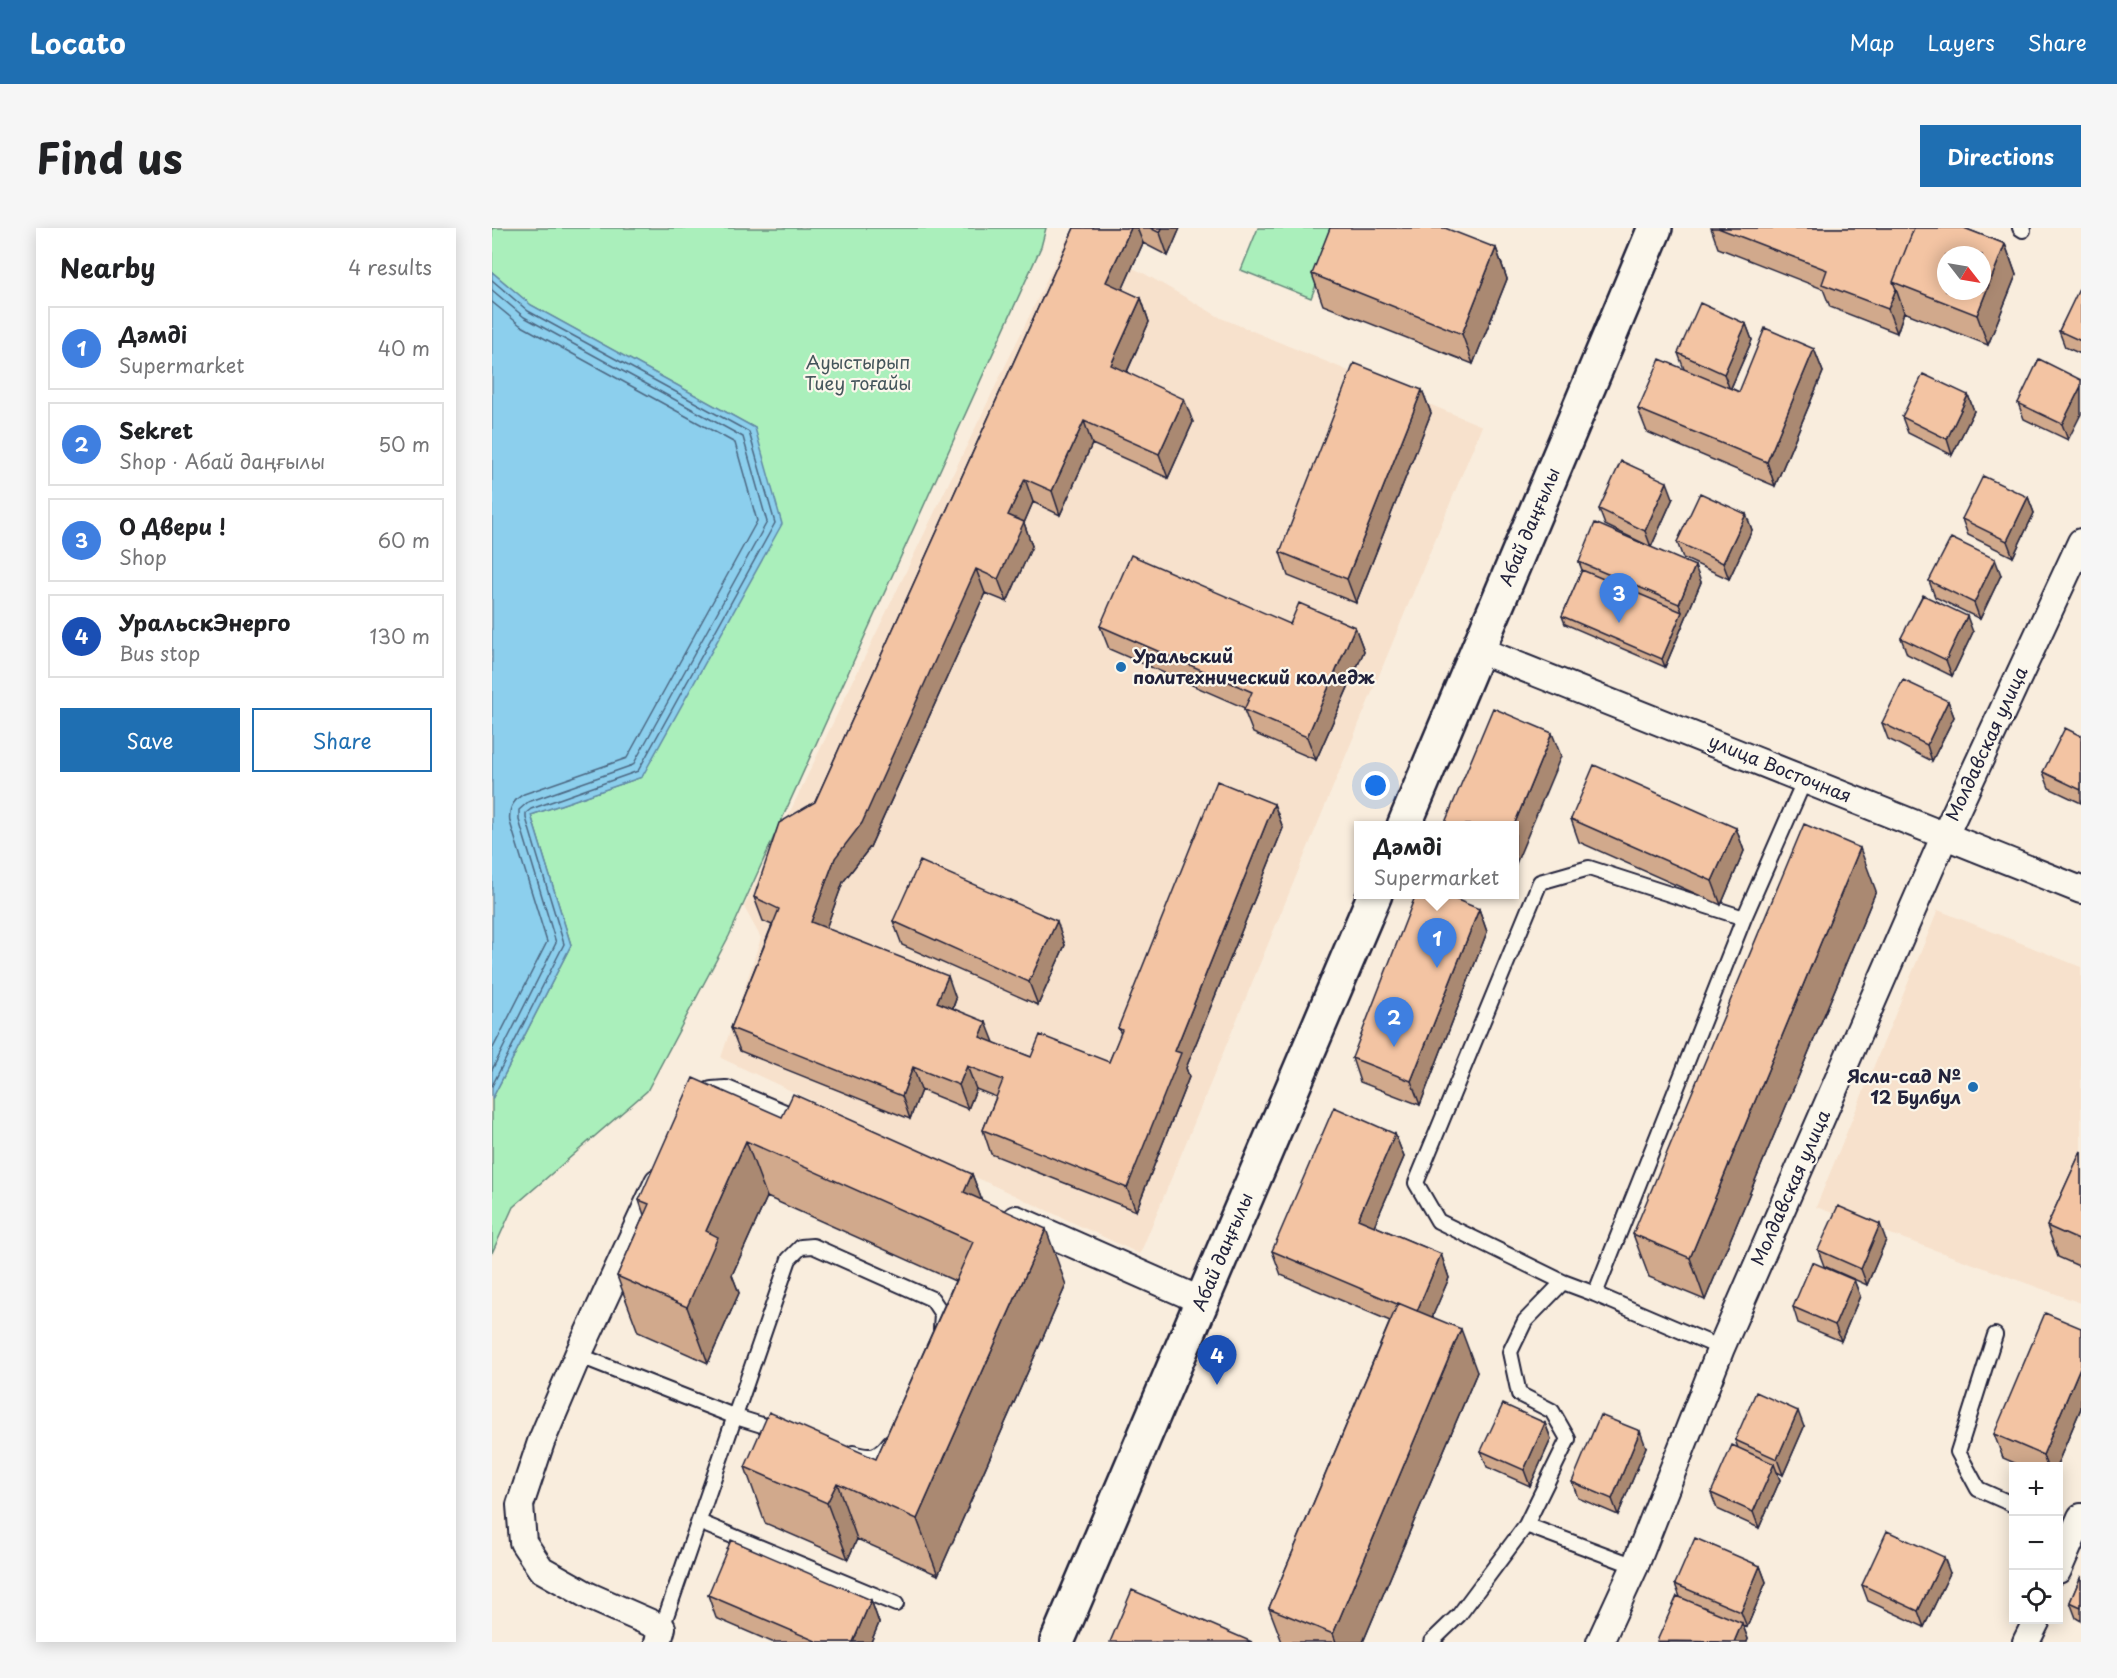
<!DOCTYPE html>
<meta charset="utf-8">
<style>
body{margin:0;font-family:"Playpen Sans",sans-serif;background:#f6f6f6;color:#202124}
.controls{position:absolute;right:18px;bottom:18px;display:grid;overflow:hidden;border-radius:0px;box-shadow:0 3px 15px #0003}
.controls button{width:54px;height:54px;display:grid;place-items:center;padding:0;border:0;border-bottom:2px solid #e0e0e0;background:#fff;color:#202124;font:30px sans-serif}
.compass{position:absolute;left:1445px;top:18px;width:54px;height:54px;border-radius:50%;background:#fff;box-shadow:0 3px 15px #0003;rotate:121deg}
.you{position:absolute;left:884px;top:558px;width:21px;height:21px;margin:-15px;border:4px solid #fff;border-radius:50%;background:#1a73e8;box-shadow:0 0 0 9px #1a73e833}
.badge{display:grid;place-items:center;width:39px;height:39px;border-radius:50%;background:#1f6fb2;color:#fff;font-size:20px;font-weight:700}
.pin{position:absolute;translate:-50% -50px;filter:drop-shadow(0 2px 3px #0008)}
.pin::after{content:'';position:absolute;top:32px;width:21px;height:18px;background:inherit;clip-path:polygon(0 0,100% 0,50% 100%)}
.popup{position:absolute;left:862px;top:593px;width:165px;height:78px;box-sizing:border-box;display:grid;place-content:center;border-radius:0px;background:#fff;filter:drop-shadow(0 2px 4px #0005);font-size:20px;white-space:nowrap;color:#757577}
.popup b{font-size:22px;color:#202124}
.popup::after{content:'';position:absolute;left:50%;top:100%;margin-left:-12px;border:12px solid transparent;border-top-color:#fff}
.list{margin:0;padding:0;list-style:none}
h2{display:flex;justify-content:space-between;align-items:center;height:78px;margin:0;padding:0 24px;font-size:26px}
h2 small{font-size:20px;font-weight:400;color:#757577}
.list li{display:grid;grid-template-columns:39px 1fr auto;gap:18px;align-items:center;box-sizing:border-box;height:84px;margin:0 12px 12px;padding:0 12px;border:2px solid #e0e0e0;border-radius:0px}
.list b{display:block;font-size:22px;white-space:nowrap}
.list p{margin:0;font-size:20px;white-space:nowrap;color:#757577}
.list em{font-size:20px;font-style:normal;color:#757577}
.actions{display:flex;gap:12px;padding:18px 24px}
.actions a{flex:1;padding:14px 0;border:2px solid #1f6fb2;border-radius:0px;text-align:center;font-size:21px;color:#1f6fb2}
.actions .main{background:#1f6fb2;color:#fff}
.icon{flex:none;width:33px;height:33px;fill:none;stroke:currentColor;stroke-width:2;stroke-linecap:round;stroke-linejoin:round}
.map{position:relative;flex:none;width:1589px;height:1414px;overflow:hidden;border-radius:0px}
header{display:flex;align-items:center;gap:36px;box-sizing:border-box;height:84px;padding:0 30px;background:#1f6fb2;color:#fff}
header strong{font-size:28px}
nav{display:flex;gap:33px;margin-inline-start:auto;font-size:21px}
.intro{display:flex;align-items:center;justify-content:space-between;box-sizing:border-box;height:144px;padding:0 36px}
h1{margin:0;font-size:42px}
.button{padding:15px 27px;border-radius:0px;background:#1f6fb2;color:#fff;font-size:21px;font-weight:700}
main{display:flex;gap:36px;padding:0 36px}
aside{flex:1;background:#fff;border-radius:0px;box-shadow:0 3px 15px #0003}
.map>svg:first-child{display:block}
.built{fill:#f7e1cc}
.green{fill:#aaefbb;stroke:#66887b;stroke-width:1.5}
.water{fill:#8ccfed;stroke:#628aa6;stroke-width:1.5}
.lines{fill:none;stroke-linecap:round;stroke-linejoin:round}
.shore{stroke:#4c6782;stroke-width:1.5}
.lane-casing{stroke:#22223b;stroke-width:18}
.street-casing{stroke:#22223b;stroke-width:30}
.primary-casing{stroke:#22223b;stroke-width:38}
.lane{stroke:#fbf7ec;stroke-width:14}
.street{stroke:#fbf7ec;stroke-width:26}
.primary{stroke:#fbf7ec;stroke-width:33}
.wall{fill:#d1a98c;stroke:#22223b;stroke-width:1.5}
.shaded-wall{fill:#aa8972;stroke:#22223b;stroke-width:1.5}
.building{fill:#f3c4a3;stroke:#22223b;stroke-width:1.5;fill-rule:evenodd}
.poi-dot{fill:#1f6fb2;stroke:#fbf7ec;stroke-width:2}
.labels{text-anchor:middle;stroke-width:4.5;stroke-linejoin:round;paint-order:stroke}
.park-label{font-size:18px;fill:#44555b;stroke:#fbf7ec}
.street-label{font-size:18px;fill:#22223b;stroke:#fbf7ec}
.poi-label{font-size:18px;font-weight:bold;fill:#22223b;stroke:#fbf7ec;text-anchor:start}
</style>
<header>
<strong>Locato</strong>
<nav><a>Map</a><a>Layers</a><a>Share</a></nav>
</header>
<div class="intro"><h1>Find us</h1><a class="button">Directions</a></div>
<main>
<aside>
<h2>Nearby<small>4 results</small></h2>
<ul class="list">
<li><span class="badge" style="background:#3f7fe0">1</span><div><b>Дəмді</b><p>Supermarket</p></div><em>40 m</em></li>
<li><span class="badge" style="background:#3f7fe0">2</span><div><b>Sekret</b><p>Shop · Абай даңғылы</p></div><em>50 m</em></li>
<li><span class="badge" style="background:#3f7fe0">3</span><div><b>О Двери !</b><p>Shop</p></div><em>60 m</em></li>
<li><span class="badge" style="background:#1a4fb4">4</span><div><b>УральскЭнерго</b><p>Bus stop</p></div><em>130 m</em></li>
</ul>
<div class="actions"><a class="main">Save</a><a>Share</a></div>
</aside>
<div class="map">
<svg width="1589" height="1414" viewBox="0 0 1589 1414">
<rect width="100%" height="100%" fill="#f9eddd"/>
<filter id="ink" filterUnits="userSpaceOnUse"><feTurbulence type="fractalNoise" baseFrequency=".0167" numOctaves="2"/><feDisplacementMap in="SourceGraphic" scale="12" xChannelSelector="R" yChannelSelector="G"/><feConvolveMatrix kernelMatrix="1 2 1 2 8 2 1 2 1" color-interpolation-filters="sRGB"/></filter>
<g filter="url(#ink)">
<path class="built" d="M576 8 653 46 729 90 990 198 648 1026 229 830 269 710 252 679Z
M1446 682 1589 739V1075L1324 979Z"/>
<path class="green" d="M0 0H554L549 19 237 708 155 863 21 979 0 1025V871L79 717 39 587 150 549 263 200 39 77 0 44Z
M766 0H846L819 70 749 42Z"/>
<path class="water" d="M0 44 39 77 263 200 290 296 150 549 39 587 79 717 0 871Z"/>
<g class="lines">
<path class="shore" d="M0 52 36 83 257 204 283 295 146 543 39 581 34 585V590L72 716 0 858
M0 62 32 89 251 209 275 294 141 537 36 574 27 582V592L64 715 0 842
M0 74 28 97 243 215 265 293 135 530 32 566C21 572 16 581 18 594L55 714 0 822"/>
<g class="lane-casing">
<path id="lane" d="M1528 0 1531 2
M1103 1066 1071 1054 946 993 924 955 1048 654 1097 640 1252 690
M1503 1107 1466 1224 1486 1261 1522 1277
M1229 1120 1103 1066 1252 690 1313 551
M86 1127 244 1189 289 1203
M361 1225C379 1231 387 1229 398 1214
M207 1294 404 1376
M1034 1297 1143 1338
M170 1400 297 1031 309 1019 321 1018 440 1071 450 1086 449 1101
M939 1414 967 1387 1034 1297 1076 1211 1060 1183 1027 1166 1018 1124 1033 1093 1071 1054"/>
</g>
<g class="street-casing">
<path id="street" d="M987 422 1589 662
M212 871 220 867 234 866 323 903
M166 954 86 1127 49 1214 28 1277 31 1314 49 1341 97 1368 170 1400 166 1414
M524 991 710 1073
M1566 1342 1589 1289
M1108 1414 1143 1338 1229 1120 1453 607 1589 314
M1534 1414 1545 1392"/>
</g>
<g class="primary-casing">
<path id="primary" d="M912 598 1163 0
M565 1414 883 666"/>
</g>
<use href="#lane" class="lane"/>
<use href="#street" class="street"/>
<use href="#primary" class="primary"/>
</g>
<path class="wall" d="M582 0H688L676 28 651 15 630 62 649 70 657 94 635 144 701 194 676 250 600 216 568 287 541 274 532 295 540 318 515 374 493 365 378 619 351 654 334 700 464 771 461 780 502 815 539 829 617 834 629 806 626 800 782 576 791 600 694 840 697 849 644 983 499 926 491 902 504 869 484 861 476 881 429 862 418 891 248 823 239 800 280 697 271 693 262 669 323 574Z
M1219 0H1472L1513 16 1524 47 1496 117 1412 84 1405 105 1338 79 1331 61 1226 20Z
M1004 20 1015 51 981 136 831 77 820 46Z
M1589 59V126L1573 119 1567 103Z
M1254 96 1260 112 1239 160 1247 164 1322 121 1331 144 1283 258 1155 204 1146 181 1192 141 1186 125Z
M1589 152 1576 212 1532 191 1526 175Z
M930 162 939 185 864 375 796 348 788 324Z
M1476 167 1482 183 1460 227 1416 205 1410 189Z
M1536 269 1542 285 1521 329 1476 307 1470 291Z
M1181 270 1159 319 1113 297 1107 281Z
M1254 286 1260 302 1237 351 1191 330 1185 314Z
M1087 334 1209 354 1173 439 1073 396 1070 388 1090 342Z
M1509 347 1488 391 1443 369 1437 353Z
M798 396 863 399 872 423 824 532 761 505 752 482 753 480 617 421 608 398Z
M1481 404 1460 448 1415 426 1409 410Z
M1456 473 1462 489 1440 533 1396 511 1390 495Z
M1589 508V575L1557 560 1551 544Z
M1079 591 1244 600 1252 623 1229 677 1087 614Z
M1384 663 1213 1072 1157 1049 1141 1006Z
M987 681 995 704 928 877 868 854 860 830Z
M401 693 573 717 546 777 410 717Z
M290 889 480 946 490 973 574 1057 446 1347 365 1311 356 1331 273 1295 253 1239 384 1231 463 1053 275 969 240 1047 247 1065 216 1135 146 1104 125 1048 152 987 147 972Z
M903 906 912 929 882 998 949 1026 957 1050 940 1089 985 1144 871 1414H790L777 1380 898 1093 789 1047 780 1023Z
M1589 923V1039L1566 1029 1555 998Z
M1394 1012 1375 1057 1332 1038 1326 1022Z
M1362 1052 1368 1068 1349 1113 1306 1095 1301 1079Z
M1589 1180 1564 1239H1532L1511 1230 1502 1206Z
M1053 1195 1059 1211 1038 1258 995 1239 989 1223Z
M1312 1199 1291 1247 1285 1244 1288 1252 1267 1300 1225 1281 1219 1265 1246 1220 1243 1212Z
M1154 1219 1126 1287 1086 1270 1080 1254Z
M1268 1338 1274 1354 1255 1399 1251 1398 1256 1411 1255 1414H1166L1188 1369 1183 1356Z
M1458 1345 1432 1399 1376 1373 1370 1357Z
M1589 1348V1393L1584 1390 1578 1374Z
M216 1367 379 1372 387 1395 379 1414H280L224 1390Z"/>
<path class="shaded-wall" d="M639 0H645L651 15 623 78 614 54Z
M670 0H688L676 28 668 5Z
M1513 16 1524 47 1496 117 1485 87Z
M1004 20 1015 51 981 136 970 106Z
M1404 61 1412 84 1405 105 1396 81Z
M649 70 657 94 627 161 619 137Z
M1254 96 1260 112 1238 162 1232 146Z
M1322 121 1331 144 1283 258 1275 234Z
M1589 158V186L1576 212 1570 196Z
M930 162 939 185 864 375 855 351Z
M1476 167 1482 183 1460 227 1455 211Z
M692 171 701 194 676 250 667 226Z
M592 193 600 216 568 287 560 263Z
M533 251 541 274 532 295 540 318 515 374 506 351 516 287Z
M1175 254 1181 270 1159 319 1153 303Z
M1536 269 1542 285 1521 329 1515 313Z
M1254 286 1260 302 1237 351 1231 335Z
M1503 331 1509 347 1488 391 1482 375Z
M1203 338 1209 354 1173 439 1170 431 1190 384 1187 376Z
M484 341 493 365 378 619 351 654 328 717 319 694 343 630Z
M1475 388 1481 404 1460 448 1454 432Z
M863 399 872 423 824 532 815 509Z
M1456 473 1462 489 1440 533 1435 517Z
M1060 505 1069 528 1023 638V597H1022Z
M782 576 791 600 694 840 697 849 644 983 635 960 683 823Z
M1244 600 1252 623 1229 677 1220 653Z
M1368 620 1384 663 1213 1072 1198 1030Z
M987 681 995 704 928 877 919 853Z
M565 693 573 717 546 777 537 754Z
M456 748 464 771 454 797 445 774Z
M494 794 503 817 488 809Z
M475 838 484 861 476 881 467 857Z
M421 839 429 862 418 891 410 868Z
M903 906 912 929 875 1014 866 991Z
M254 913 275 969 240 1047 247 1065 216 1135 195 1079 214 1003Z
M480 946 501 1002 472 964Z
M1388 996 1394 1012 1375 1057 1369 1041Z
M554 1001 574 1057 446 1347 425 1291Z
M949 1026 957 1050 932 1108 924 1085Z
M1362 1052 1368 1068 1349 1113 1343 1097Z
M969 1101 985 1144 871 1414H844L841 1406Z
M1589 1137V1180L1564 1239H1555L1551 1227Z
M1306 1183 1312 1199 1291 1247 1285 1231Z
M1053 1195 1059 1211 1038 1258 1032 1242Z
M1148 1203 1154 1219 1126 1287 1120 1271Z
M1282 1236 1288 1252 1267 1300 1261 1284Z
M345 1255 365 1311 356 1331 335 1275Z
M1452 1329 1458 1345 1432 1399 1426 1383Z
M1268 1338 1274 1354 1255 1399 1249 1384Z
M379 1372 387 1395 379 1414H361Z
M1250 1395 1256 1411 1255 1414H1242Z"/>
<path class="building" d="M582 0H639L614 54 649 70 619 137 692 171 667 226 592 193 560 263 533 251 516 287 532 294 506 351 484 341 370 595 343 630 319 694 456 748 445 774 494 794 488 809 539 829 548 807 617 834 630 802 626 800 725 553 782 576 683 823 689 825 635 960 491 902 511 852 475 838 467 857 421 839 410 868 239 800 287 681 262 669 287 595 323 574Z
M658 0H670L668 5Z
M838 0H953L1004 20 970 106 820 46Z
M1226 0H1422L1401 54 1404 61 1396 81 1330 56 1335 42Z
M1422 0H1472L1513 16 1485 87 1401 54ZM1454 27H1490V63H1454Z
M1588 59H1589V113L1567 103Z
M1208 75 1254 96 1232 146 1186 125Z
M1273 100 1322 121 1275 234 1146 181 1168 131 1247 164Z
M1547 131 1589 152V158L1570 196 1526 175Z
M862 135 930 162 855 351 788 324Z
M1431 146 1476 167 1455 211 1410 189Z
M1129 233 1175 254 1153 303 1107 281Z
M1491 248 1536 269 1515 313 1470 291Z
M1208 265 1254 286 1231 335 1185 314Z
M1103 295 1203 338 1187 376 1087 334Z
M1459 310 1503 331 1482 375 1437 353Z
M639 327 798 396 807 375 863 399 815 509 752 482 760 464 608 398Z
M1090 342 1190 384 1170 431 1070 388Z
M1431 367 1475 388 1454 432 1409 410Z
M1411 452 1456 473 1435 517 1390 495Z
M1001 480 1060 505 1022 597H952Z
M1573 500 1589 508V562L1551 544Z
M1102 537 1244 600 1220 653 1079 591Z
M1312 596 1368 620 1198 1030 1141 1006Z
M428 633 565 693 537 754 401 693Z
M924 666H951L987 681 919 853 860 830Z
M201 850 290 889 301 866 480 946 472 964 554 1001 425 1291 345 1255 335 1275 253 1239 277 1184 384 1231 481 1014 254 913 214 1003 226 1009 195 1079 125 1048 157 976 147 972Z
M842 879 903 906 866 991 949 1026 925 1083 906 1075 905 1076 780 1023Z
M1589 923V1013L1555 998Z
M1346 978 1388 996 1369 1041 1326 1022Z
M1320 1034 1362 1052 1343 1097 1301 1079Z
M906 1075 969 1101 841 1406 777 1380Z
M1553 1085 1589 1100V1137L1551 1227 1502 1206Z
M1264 1164 1306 1183 1285 1231 1243 1212Z
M1011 1176 1053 1195 1032 1242 989 1223Z
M1108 1187 1148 1203 1120 1271 1080 1254Z
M1240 1217 1282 1236 1261 1284 1219 1265Z
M1395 1303 1452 1329 1426 1383 1370 1357Z
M1203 1310 1268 1338 1249 1384 1183 1356Z
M239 1312 379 1372 361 1414H326L216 1367Z
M1589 1348V1379L1578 1374Z
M640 1362 760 1414H618Z
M1185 1368 1250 1395 1242 1414 1165 1413Z"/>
</g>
<g class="poi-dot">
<circle cx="629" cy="439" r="6"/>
<circle cx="1481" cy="859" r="6"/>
</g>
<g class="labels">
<g class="park-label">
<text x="366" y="141">Ауыстырып<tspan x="366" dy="21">Тиеу тоғайы</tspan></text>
</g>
<g class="street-label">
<text transform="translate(1038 299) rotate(-67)" y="6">Абай даңғылы</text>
<text transform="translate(1495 516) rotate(-65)" y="6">Молдавская улица</text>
<text transform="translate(1288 541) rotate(22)" y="6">улица Восточная</text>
<text transform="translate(1299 960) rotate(-66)" y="6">Молдавская улица</text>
<text transform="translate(731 1024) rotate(-67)" y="6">Абай даңғылы</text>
</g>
<g class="poi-label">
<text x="641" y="435">Уральский<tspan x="641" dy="21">политехнический колледж</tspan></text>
<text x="1469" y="855" text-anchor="end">Ясли-сад №<tspan x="1469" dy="21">12 Булбул</tspan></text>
</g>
</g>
</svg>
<div class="controls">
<button>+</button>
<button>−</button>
<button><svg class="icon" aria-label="locate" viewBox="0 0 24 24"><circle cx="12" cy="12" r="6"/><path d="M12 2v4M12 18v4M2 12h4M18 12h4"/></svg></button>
</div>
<svg class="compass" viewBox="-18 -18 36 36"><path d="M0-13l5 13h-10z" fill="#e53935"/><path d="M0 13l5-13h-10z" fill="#757577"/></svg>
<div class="you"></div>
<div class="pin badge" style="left:945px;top:740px;background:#3f7fe0">1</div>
<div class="popup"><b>Дəмді</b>Supermarket</div>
<div class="pin badge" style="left:902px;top:819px;background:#3f7fe0">2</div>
<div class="pin badge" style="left:1127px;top:395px;background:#3f7fe0">3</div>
<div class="pin badge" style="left:725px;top:1157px;background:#1a4fb4">4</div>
</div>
</main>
